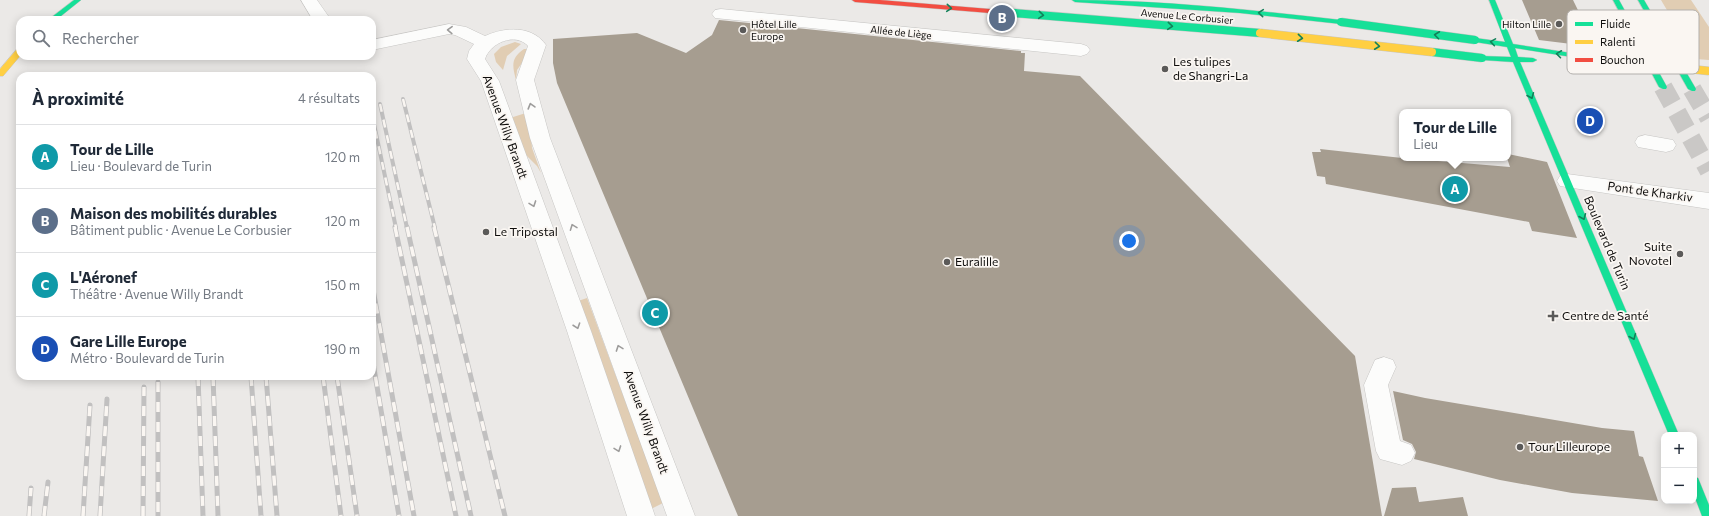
<!DOCTYPE html>
<html lang="fr">
<meta charset="utf-8">
<style>
body{margin:0;font-family:Commissioner,sans-serif;background:#f6f6f7;color:#1f2937}
.controls{position:absolute;right:12px;bottom:12px;display:grid;overflow:hidden;border-radius:8px;box-shadow:0 2px 10px #0003}
.controls button{width:36px;height:36px;display:grid;place-items:center;padding:0;border:0;border-bottom:1px solid #e0e1e3;background:#fff;color:#1f2937;font:20px sans-serif}
.you{position:absolute;left:1129px;top:241px;width:14px;height:14px;margin:-10px;border:3px solid #fff;border-radius:50%;background:#1a73e8;box-shadow:0 0 0 6px #1a73e833}
.badge{display:grid;place-items:center;width:26px;height:26px;border-radius:50%;background:#5b5a59;color:#fff;font-size:13px;font-weight:700}
.pin{position:absolute;translate:-50% -50%;border:2px solid #fff;box-shadow:0 1px 4px #0006}
.popup{position:absolute;left:1399px;top:109px;width:112px;height:52px;box-sizing:border-box;display:grid;place-content:center;border-radius:8px;background:#fff;filter:drop-shadow(0 1px 3px #0005);font-size:13px;white-space:nowrap;color:#747a83}
.popup b{font-size:15px;color:#1f2937}
.popup::after{content:'';position:absolute;left:50%;top:100%;margin-left:-8px;border:8px solid transparent;border-top-color:#fff}
.list{margin:0;padding:0;list-style:none}
h2{display:flex;justify-content:space-between;align-items:center;height:52px;margin:0;padding:0 16px;font-size:17px}
h2 small{font-size:13px;font-weight:400;color:#747a83}
.list li{display:grid;grid-template-columns:26px 1fr auto;gap:12px;align-items:center;box-sizing:border-box;height:64px;padding:0 16px;border-top:1px solid #e0e1e3}
.list b{display:block;font-size:15px;white-space:nowrap}
.list p{margin:0;font-size:13px;white-space:nowrap;color:#747a83}
.list em{font-size:13px;font-style:normal;color:#747a83}
.icon{flex:none;width:22px;height:22px;fill:none;stroke:currentColor;stroke-width:2;stroke-linecap:round;stroke-linejoin:round}
.map{position:relative;flex:none;width:1709px;height:516px;overflow:hidden}
.search{position:absolute;background:#fff;box-shadow:0 2px 10px #0003;left:16px;top:16px;width:360px;height:44px;display:flex;align-items:center;gap:10px;box-sizing:border-box;padding:0 14px;border-radius:12px;color:#747a83;font-size:15px}
.panel{position:absolute;background:#fff;box-shadow:0 2px 10px #0003;left:16px;top:72px;width:360px;height:308px;border-radius:12px}
.map>svg:first-child{display:block}
.green{fill:#e1cdb3}
.building{fill:#a69d90}
.lines{fill:none;stroke-linecap:round;stroke-linejoin:round}
.highway-tunnel{stroke:#cac8c6;stroke-width:19;stroke-dasharray:19 10;stroke-linecap:butt}
.street-casing{stroke:#c7c6c4;stroke-width:1}
.fast-casing{stroke:#c7c6c4;stroke-width:1}
.slow-casing{stroke:#c7c6c4;stroke-width:1}
.jam-casing{stroke:#c7c6c4;stroke-width:1}
.street{fill:#fcfcfb;fill-rule:evenodd}
.fast{fill:#16e098;fill-rule:evenodd}
.slow{fill:#ffcf43;fill-rule:evenodd}
.jam{fill:#f24e42;fill-rule:evenodd}
.rail-far1-casing{stroke:#c1c0c0;stroke-width:4}
.rail-casing{stroke:#c1c0c0;stroke-width:5}
.rail-far1{stroke:#faf6f2;stroke-width:2.5;stroke-dasharray:8;stroke-linecap:butt}
.rail{stroke:#faf6f2;stroke-width:3.5;stroke-dasharray:10;stroke-linecap:butt}
.fast-bridge-casing{stroke:#c7c6c4;stroke-width:9;stroke-linecap:butt}
.slow-bridge-casing{stroke:#c7c6c4;stroke-width:9;stroke-linecap:butt}
.fast-bridge{stroke:#16e098;stroke-width:8}
.slow-bridge{stroke:#ffcf43;stroke-width:8}
.oneway{stroke:#128159}
.oneway2{stroke:#9d9c9b}
.poi-dot{fill:#5b5a59;stroke:#faf6f2;stroke-width:1.5}
.labels{text-anchor:middle;stroke-width:3.5;stroke-linejoin:round;paint-order:stroke}
.far-street-label{font-size:10px;fill:#0e0d0c;stroke:#faf6f2}
.far-poi-label{font-size:10px;fill:#0e0d0c;stroke:#faf6f2;text-anchor:start}
.poi-label{font-size:12px;fill:#0e0d0c;stroke:#faf6f2;text-anchor:start}
.street-label{font-size:12px;fill:#0e0d0c;stroke:#faf6f2}
.key{fill:#faf6f2;stroke:#b3b0ad;stroke-width:1}
.key-label{font-size:11px;fill:#0e0d0c}
</style>
<div class="map">
<svg width="1709" height="516" viewBox="0 0 1709 516">
<rect width="100%" height="100%" fill="#ebe9e7"/>
<path class="green" d="M1661 0H1691L1709 27V60L1696 59Z
M515 42 521 44 507 56 503 70 496 62 494 54 501 47Z
M524 49H529L524 60 517 70 516 80C512 65 511 58 524 49Z
M529 112 532 148 541 173 537 166 524 153 510 118Z
M587 298 663 503 649 510 575 302Z"/>
<path class="building" d="M1522 0H1573L1596 47 1539 40Z
M719 20 1021 51V53H1025L1024 71 1080 76 1355 356 1382 516H738L557 83 553 63V39L637 33 686 53 712 35Z
M1320 149 1402 158 1510 167 1507 158H1508V154L1547 162 1577 238 1532 231 1529 222 1326 184 1325 177 1317 176 1312 152H1321Z
M1393 391 1425 398 1602 428 1634 431 1639 456 1643 457 1658 501 1572 493 1500 480 1414 459 1416 452 1412 444 1403 440Z
M1416 487 1419 502 1463 497 1468 516H1384L1392 488Z"/>
<g class="lines">
<path class="highway-tunnel" d="M1663 87 1709 171
M1692 89 1709 118"/>
<g class="street-casing">
<path id="street" d="M301 0H317L331 20H313Z
M721 9 1081 44 1087 46 1090 50 1087 54 1081 56 715 18 712 14 715 10Z
M449 24 466 27 485 36C505 27 532 25 546 45L534 80 550 138 695 516H667L530 138 516 80 528 46C515 32 490 43 485 59L499 81 591 331 655 516H627L567 331 481 81 467 59 469 51 474 44 455 35 449 34 372 50V40Z
M1645 135 1673 140 1676 145 1673 150 1666 152 1638 147 1635 142 1638 137Z
M1567 174 1709 193V209L1560 186 1557 181 1560 176Z
M1384 357 1393 360 1396 367 1388 385 1400 441 1411 445 1415 453 1411 461 1402 465 1380 459 1376 451 1364 385 1375 360Z"/>
</g>
<g class="fast-casing">
<path id="fast" d="M74 0H81L56 20H48Z
M1072 0C1162 0 1252 10 1341 20L1345 22 1341 24 1240 13 1075 2Z
M1489 0H1495L1513 44 1597 57 1601 59 1597 61 1515 48 1518 57 1533 58 1537 60 1533 62H1520L1679 435H1669L1513 62 1482 60 1478 58 1482 56 1511 57 1507 47 1475 42 1471 40 1475 38 1505 42Z
M1613 0H1619L1667 87 1666 89H1663L1659 87Z
M1638 0H1644L1696 89 1695 91H1692L1688 89Z
M1694 477 1698 478 1709 505V516H1702L1694 495Z"/>
</g>
<g class="slow-casing">
<path id="slow" d="M17 49H20V56L3 76H0V69Z"/>
</g>
<g class="jam-casing">
<path id="jam" d="M852 0H880L1002 10 1006 12 1002 14 855 2Z"/>
</g>
<use href="#street" class="street"/>
<use href="#fast" class="fast"/>
<use href="#slow" class="slow"/>
<use href="#jam" class="jam"/>
<g class="rail-far1-casing">
<path id="rail-far1" d="M403 99 435 228
M380 104 407 228
M372 115 396 228"/>
</g>
<g class="rail-casing">
<path id="rail" d="M395 227 456 516
M407 227 471 516
M434 227 505 516
M372 284 414 516
M372 357 399 516
M198 376 203 516
M213 376 218 516
M251 376 261 516
M266 376 277 516
M323 376 341 516
M337 376 357 516
M158 382V516
M29 516 31 488
M44 516 48 482
M83 516 90 405
M100 516 107 399
M143 516 144 387"/>
</g>
<use href="#rail-far1" class="rail-far1"/>
<use href="#rail" class="rail"/>
<g class="fast-bridge-casing">
<path id="fast-bridge" d="M1002 12 1260 33
M1341 22 1475 40
M1432 52 1482 58"/>
</g>
<g class="slow-bridge-casing">
<path id="slow-bridge" d="M1260 33 1432 52
M1597 59 1709 71"/>
</g>
<use href="#fast-bridge" class="fast-bridge"/>
<use href="#slow-bridge" class="slow-bridge"/>
</g>
<defs><path id="oneway-chevron" d="M-2-3.5L2.5 0L-2 3.5" fill="none" stroke-width="1.6" stroke-linecap="round" stroke-linejoin="round"/></defs>
<g class="oneway">
<use href="#oneway-chevron" transform="translate(949 8) rotate(5)"/>
<use href="#oneway-chevron" transform="translate(1261 13) rotate(-175)"/>
<use href="#oneway-chevron" transform="translate(1041 15) rotate(5)"/>
<use href="#oneway-chevron" transform="translate(1170 26) rotate(5)"/>
<use href="#oneway-chevron" transform="translate(1437 35) rotate(-173)"/>
<use href="#oneway-chevron" transform="translate(1300 38) rotate(6)"/>
<use href="#oneway-chevron" transform="translate(1493 42) rotate(-171)"/>
<use href="#oneway-chevron" transform="translate(1377 46) rotate(6)"/>
<use href="#oneway-chevron" transform="translate(1559 54) rotate(-172)"/>
<use href="#oneway-chevron" transform="translate(1531 96) rotate(67)"/>
<use href="#oneway-chevron" transform="translate(1583 217) rotate(67)"/>
<use href="#oneway-chevron" transform="translate(1633 337) rotate(67)"/>
</g>
<g class="oneway2">
<use href="#oneway-chevron" transform="translate(450 30) rotate(-178)"/>
<use href="#oneway-chevron" transform="translate(531 106) rotate(-106)"/>
<use href="#oneway-chevron" transform="translate(533 204) rotate(70)"/>
<use href="#oneway-chevron" transform="translate(573 227) rotate(-111)"/>
<use href="#oneway-chevron" transform="translate(577 326) rotate(71)"/>
<use href="#oneway-chevron" transform="translate(619 348) rotate(-110)"/>
<use href="#oneway-chevron" transform="translate(618 449) rotate(70)"/>
</g>
<g class="poi-dot">
<circle cx="1559" cy="24" r="4"/>
<circle cx="743" cy="30" r="4"/>
<circle cx="1165" cy="69" r="4"/>
<circle cx="486" cy="232" r="4"/>
<circle cx="1680" cy="254" r="4"/>
<circle cx="947" cy="262" r="4"/>
<path d="M1551 310h4v4h4v4h-4v4h-4v-4h-4v-4h4z"/>
<circle cx="1520" cy="447" r="4"/>
</g>
<g class="labels">
<g class="far-street-label">
<text transform="translate(1187 16) rotate(5)" y="4">Avenue Le Corbusier</text>
<text transform="translate(901 32) rotate(6)" y="4">Allée de Liège</text>
</g>
<g class="far-poi-label">
<text x="751" y="28">Hôtel Lille<tspan x="751" dy="12">Europe</tspan></text>
<text x="1551" y="28" text-anchor="end">Hilton Lille</text>
</g>
<g class="poi-label">
<text x="1173" y="66">Les tulipes<tspan x="1173" dy="14">de Shangri-La</tspan></text>
<text x="494" y="236">Le Tripostal</text>
<text x="1672" y="251" text-anchor="end">Suite<tspan x="1672" dy="14">Novotel</tspan></text>
<text x="955" y="266">Euralille</text>
<text x="1562" y="320">Centre de Santé</text>
<text x="1528" y="451">Tour Lilleurope</text>
</g>
<g class="street-label">
<text transform="translate(505 127) rotate(70)" y="4">Avenue Willy Brandt</text>
<text transform="translate(1650 192) rotate(8)" y="4">Pont de Kharkiv</text>
<text transform="translate(1607 243) rotate(67)" y="4">Boulevard de Turin</text>
<text transform="translate(646 422) rotate(70)" y="4">Avenue Willy Brandt</text>
</g>
</g>
<rect x="1567" y="10" width="132" height="64" rx="6" class="key"/>
<rect x="1575" y="22" width="18" height="4" fill="#16e098"/>
<rect x="1575" y="40" width="18" height="4" fill="#ffcf43"/>
<rect x="1575" y="58" width="18" height="4" fill="#f24e42"/>
<g class="key-label">
<text x="1600" y="28">Fluide</text>
<text x="1600" y="46">Ralenti</text>
<text x="1600" y="64">Bouchon</text>
</g>
</svg>
<div class="controls">
<button>+</button>
<button>−</button>
</div>
<div class="you"></div>
<div class="pin badge" style="left:1455px;top:189px;background:#0f9aa8">A</div>
<div class="popup"><b>Tour de Lille</b>Lieu</div>
<div class="pin badge" style="left:1002px;top:18px;background:#5c6f8a">B</div>
<div class="pin badge" style="left:655px;top:313px;background:#0f9aa8">C</div>
<div class="pin badge" style="left:1590px;top:121px;background:#1a4fb4">D</div>
<div class="search"><svg class="icon" aria-label="search" viewBox="0 0 24 24"><circle cx="10" cy="10" r="6"/><path d="M15 15l6 6"/></svg>Rechercher</div>
<section class="panel">
<h2>À proximité<small>4 résultats</small></h2>
<ul class="list">
<li><span class="badge" style="background:#0f9aa8">A</span><div><b>Tour de Lille</b><p>Lieu · Boulevard de Turin</p></div><em>120 m</em></li>
<li><span class="badge" style="background:#5c6f8a">B</span><div><b>Maison des mobilités durables</b><p>Bâtiment public · Avenue Le Corbusier</p></div><em>120 m</em></li>
<li><span class="badge" style="background:#0f9aa8">C</span><div><b>L'Aéronef</b><p>Théâtre · Avenue Willy Brandt</p></div><em>150 m</em></li>
<li><span class="badge" style="background:#1a4fb4">D</span><div><b>Gare Lille Europe</b><p>Métro · Boulevard de Turin</p></div><em>190 m</em></li>
</ul>
</section>
</div>
